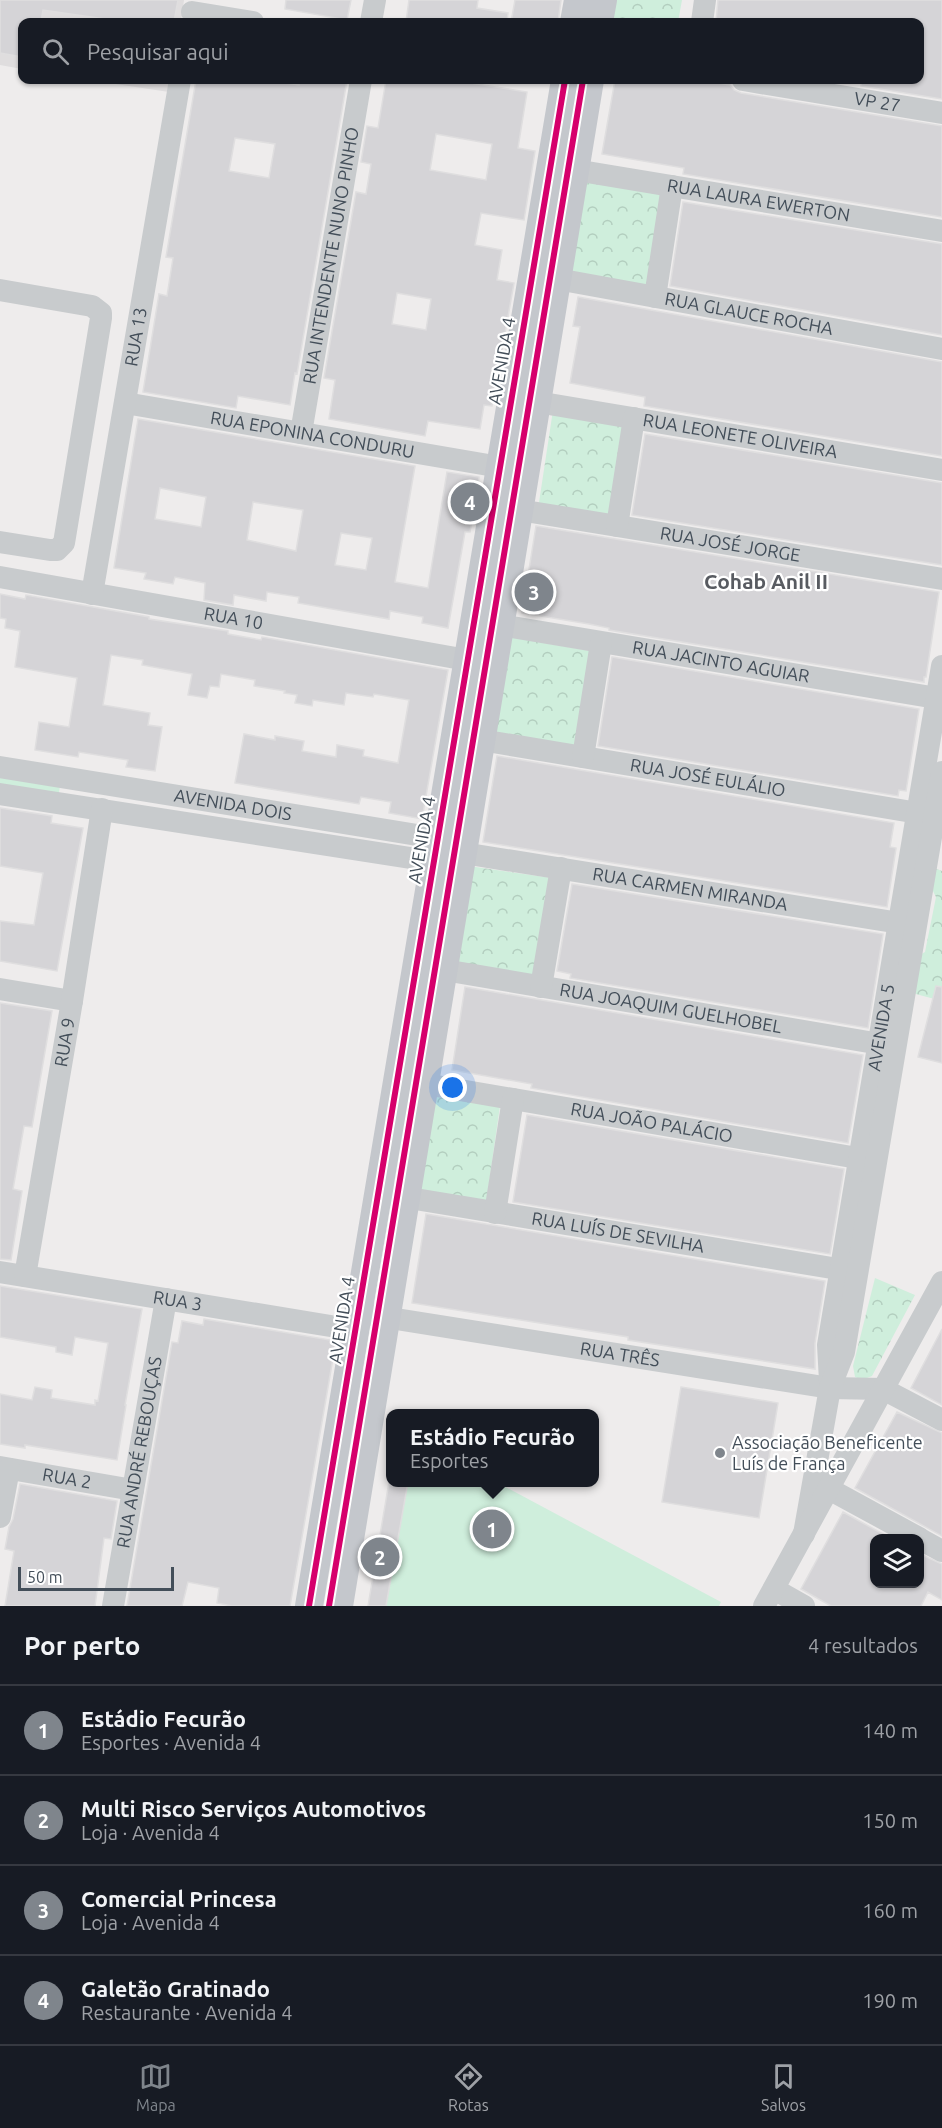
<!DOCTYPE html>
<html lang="pt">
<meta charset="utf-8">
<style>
body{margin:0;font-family:Ubuntu,sans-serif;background:#242831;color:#f1f3f6}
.controls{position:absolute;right:18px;bottom:18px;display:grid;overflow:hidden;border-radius:12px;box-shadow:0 2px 4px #0004}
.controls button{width:54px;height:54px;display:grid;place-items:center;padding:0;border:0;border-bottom:2px solid #363941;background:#171b24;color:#f1f3f6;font:30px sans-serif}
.scale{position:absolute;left:18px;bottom:15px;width:156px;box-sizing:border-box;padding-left:6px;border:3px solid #434e59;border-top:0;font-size:16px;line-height:21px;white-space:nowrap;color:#434e59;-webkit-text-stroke:4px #fff;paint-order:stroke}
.you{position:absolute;left:453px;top:1088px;width:21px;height:21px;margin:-15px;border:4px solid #fff;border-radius:50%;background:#1a73e8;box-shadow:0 0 0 9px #1a73e833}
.badge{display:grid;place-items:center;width:39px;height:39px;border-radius:50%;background:#7f858c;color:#fff;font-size:20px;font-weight:700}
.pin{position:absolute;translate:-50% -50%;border:3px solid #fff;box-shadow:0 2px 6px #0006}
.popup{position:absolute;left:386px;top:1409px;width:213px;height:78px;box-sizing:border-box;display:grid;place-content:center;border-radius:12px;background:#171b24;filter:drop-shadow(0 2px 4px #0005);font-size:20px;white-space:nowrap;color:#9ea1a6}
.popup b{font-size:22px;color:#f1f3f6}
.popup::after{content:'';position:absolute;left:50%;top:100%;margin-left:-12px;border:12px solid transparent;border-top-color:#171b24}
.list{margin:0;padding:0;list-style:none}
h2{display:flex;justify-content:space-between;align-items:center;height:78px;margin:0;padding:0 24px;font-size:26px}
h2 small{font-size:20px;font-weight:400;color:#9ea1a6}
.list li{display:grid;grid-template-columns:39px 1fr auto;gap:18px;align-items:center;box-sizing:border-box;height:90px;padding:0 24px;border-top:2px solid #363941}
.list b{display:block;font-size:22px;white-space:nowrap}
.list p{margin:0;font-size:20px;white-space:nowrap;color:#9ea1a6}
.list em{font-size:20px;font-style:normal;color:#9ea1a6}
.icon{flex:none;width:33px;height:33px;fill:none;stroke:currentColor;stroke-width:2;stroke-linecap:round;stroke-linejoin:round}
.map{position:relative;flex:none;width:942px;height:1606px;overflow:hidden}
.search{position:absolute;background:#171b24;box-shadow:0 2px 4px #0004;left:18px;right:18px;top:18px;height:66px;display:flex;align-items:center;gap:15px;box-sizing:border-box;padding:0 21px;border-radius:12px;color:#9ea1a6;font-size:22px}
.sheet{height:438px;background:#171b24}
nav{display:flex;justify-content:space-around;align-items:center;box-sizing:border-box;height:84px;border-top:2px solid #363941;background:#171b24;font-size:16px;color:#9ea1a6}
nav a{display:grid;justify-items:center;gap:3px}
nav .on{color:#7f858c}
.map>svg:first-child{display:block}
.education{fill:#dfddde}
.grass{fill:#cfeedc}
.forest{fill:url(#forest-crowns)}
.building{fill:#d5d4d7;stroke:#dfdedf;stroke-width:1.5;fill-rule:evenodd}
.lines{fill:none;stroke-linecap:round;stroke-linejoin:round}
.minor{stroke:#c8cbcd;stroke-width:22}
.major{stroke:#c4c7cc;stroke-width:28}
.cycleway-casing{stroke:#fff;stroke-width:10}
.cycleway{stroke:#d6006c;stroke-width:6}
.poi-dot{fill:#7f858c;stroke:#fff;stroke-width:2}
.labels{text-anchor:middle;stroke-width:4.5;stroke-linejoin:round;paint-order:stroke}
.street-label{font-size:18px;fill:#434e59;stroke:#fff}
.poi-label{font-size:18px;fill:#434e59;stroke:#fff;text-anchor:start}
.quarter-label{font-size:21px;font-weight:bold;fill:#585b61;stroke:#fff}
</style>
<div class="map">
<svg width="942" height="1606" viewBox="0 0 942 1606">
<defs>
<pattern id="forest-crowns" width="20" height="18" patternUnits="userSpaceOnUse" patternTransform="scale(1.5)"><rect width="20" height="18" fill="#cfeedc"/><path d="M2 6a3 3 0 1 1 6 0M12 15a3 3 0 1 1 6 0" fill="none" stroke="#b3cebf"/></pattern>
</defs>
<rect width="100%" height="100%" fill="#eeecec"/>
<path class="education" d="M0 0H184L181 22H22V69L0 65Z
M89 80H171L169 92Z"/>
<path class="grass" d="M0 775 60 786 58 798 0 788Z
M408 1482 498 1483 721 1602 719 1606H386Z"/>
<path class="forest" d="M609 0H682L678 22H605Z
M582 177 666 192 650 291 566 276Z
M553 410 625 423 612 524 538 509Z
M509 637 591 651 574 748 491 734Z
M469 866 552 878 536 977 452 962Z
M934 868 942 871V1001L912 993 918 956 925 952 936 897 931 887Z
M427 1095 500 1106 486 1204 412 1193Z
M875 1278 915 1295 872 1376 862 1380 855 1377 853 1366Z"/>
<path class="building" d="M0 0H178L174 22H126L43 10 41 22H22V57L0 53Z
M286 0H351L347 20 285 9Z
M409 0H478L477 8 508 13 507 22H406Z
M515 0H561L558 22H511Z
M718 0H942V99L861 86 862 80H920V22H716Z
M196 80H264L299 85 300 80H347L297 374 295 373 290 405 238 396 236 408 143 392 159 294 167 296 173 258 166 257ZM235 138 275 144 269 178 229 171Z
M386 80H452L527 92 518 148 535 151 524 220 481 213 475 245 502 250 497 280 514 283 492 406 484 405 480 429 428 421 425 436 329 419 335 380 324 378 356 192 366 194 371 164 361 162 367 126 378 128ZM436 134 492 144 486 180 430 170ZM397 293 431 299 426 330 392 324Z
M615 80H699L730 85 734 90 741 93 942 126V217L683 174 684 168 602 154Z
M683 202 942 244V335L670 286Z
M578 297 942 362V456L644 406 645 397 570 383 580 327 573 326Z
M138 419 415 466 395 582 428 588 447 472 479 477 470 532H465L448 628 422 623 423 617 390 611 389 619 298 603 299 597 267 592 266 601 234 595 233 605 204 600 205 583 175 577 173 584 144 579 146 573 114 568ZM160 488 206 497 201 527 155 519ZM253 502 303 510 296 551 247 540ZM341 533 372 538 366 570 335 565Z
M645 434 942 483V565L632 515Z
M536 526 939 592 926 677H924V682L609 630V628L589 624 522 613Z
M0 594 25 599 26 595 149 617V619L228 631V634L261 640 262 637 448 670 422 819 389 813 391 802 361 797 359 804 235 783 244 734 275 740V736L304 741 302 751 336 757 337 745 364 750 363 756 398 763 409 700 374 694 373 697 346 693 344 705 313 700 312 706 295 703 297 695 284 693 285 691 254 686 255 680 221 674 219 687 210 686 207 698 188 695 192 674 142 665 143 660 111 655 103 705 150 713 148 725 162 727 155 771 126 767 128 760 79 752 78 757 35 750 39 722 69 727 77 678 15 667 20 631 5 628 6 619 0 618Z
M612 657 919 709 906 791 899 790 898 796 598 746Z
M497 756 894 823 890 847 896 848 887 907 483 842Z
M0 808 52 816 51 823 83 828 57 971 0 961V921L34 925 43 873 0 866Z
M572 884 883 934 868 1028 570 978 571 974 557 971Z
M936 986 942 987V1063L918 1057Z
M465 987 863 1055 848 1143 531 1088 532 1084 452 1070Z
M0 1003 52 1011 32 1127 24 1126 13 1189 22 1191 11 1260 0 1259Z
M527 1115 844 1169 830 1254 513 1202Z
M426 1214 825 1281 815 1343V1369L628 1340V1337L412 1303Z
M0 1286 142 1309 125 1405H126L117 1460 25 1445V1448L0 1444V1394L32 1400 35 1387 52 1390 51 1398 95 1405V1400L98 1401 108 1343 75 1337 72 1355 56 1352V1347L0 1337Z
M204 1319 336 1341 290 1606H232L217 1603 219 1588 188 1582 182 1606H127L172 1342 178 1343 182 1321 203 1325Z
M942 1329V1405L911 1388Z
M681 1387 778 1403 759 1518 662 1502Z
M897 1412 942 1433V1536L855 1488Z
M389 1482H408L386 1606H368Z
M20 1484 117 1501 111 1539 104 1538 95 1606H5L14 1551 5 1549 9 1527 13 1519Z
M843 1512 892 1539H874V1584H920V1554L942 1564V1600L928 1592 921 1606H831L801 1589Z"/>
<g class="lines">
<g class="minor">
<path d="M192 12 253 22"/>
<path d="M371 22 375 0"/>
<path d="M702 22 705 0"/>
<path id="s1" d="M743 80 942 113"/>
<path id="s2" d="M575 170 942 231"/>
<path id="s3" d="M557 279 942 349"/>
<path d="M0 290 92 306 101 313V318L64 543 57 550H50L0 542"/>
<path d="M655 297 672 186"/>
<path id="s4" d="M537 402 942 470"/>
<path id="s5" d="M125 403 500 467"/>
<path id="s6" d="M301 433 361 80"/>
<path id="s7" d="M519 510 942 579"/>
<path d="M617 526 634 418"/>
<path id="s8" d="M0 577 467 660"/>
<path id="s9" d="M92 594 180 80"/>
<path id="s10" d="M500 625 942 699"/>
<path id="s11" d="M481 740 930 815"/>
<path d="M583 757 601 643"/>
<path id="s12" d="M0 767 454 841"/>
<path d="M0 794 449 864"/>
<path id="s13" d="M463 853 912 925"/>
<path id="s14" d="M444 970 892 1046"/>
<path d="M541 987 561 868"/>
<path d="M0 989 72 1001"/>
<path id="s15" d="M425 1084 875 1161"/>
<path id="s16" d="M391 1195 856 1272"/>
<path d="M495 1213 513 1099"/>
<path id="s17" d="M0 1272 355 1330"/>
<path id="s18" d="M25 1276 72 1001 102 809"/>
<path id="s19" d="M371 1315 830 1388 883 1389 942 1420"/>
<path id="s20" d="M830 1381 828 1345 942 666"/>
<path id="s21" d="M0 1467 133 1490"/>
<path d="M829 1489 919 1538"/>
<path d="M0 1517 9 1469"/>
<path d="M804 1534 830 1388 844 1352 942 772"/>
<path d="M920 1539 942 1551"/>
<path d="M774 1589 804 1606"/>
<path id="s22" d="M113 1606 166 1299"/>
<path d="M764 1606 942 1282"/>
</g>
<path class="major" d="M574 22 578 0
M599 22 603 0
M309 1606 565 80
M339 1606 590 80"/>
<g class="cycleway-casing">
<path id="cycleway" d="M309 1606 565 80
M329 1606 583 80"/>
</g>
<use href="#cycleway" class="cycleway"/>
</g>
<circle class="poi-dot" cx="720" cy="1453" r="6"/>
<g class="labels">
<g class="street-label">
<text dy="6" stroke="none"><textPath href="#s1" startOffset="136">VP 27</textPath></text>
<text dy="6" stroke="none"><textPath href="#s2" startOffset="186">RUA LAURA EWERTON</textPath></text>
<text dy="6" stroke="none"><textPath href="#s6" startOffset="180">RUA INTENDENTE NUNO PINHO</textPath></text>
<text dy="6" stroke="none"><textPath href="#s3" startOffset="195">RUA GLAUCE ROCHA</textPath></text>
<text dy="6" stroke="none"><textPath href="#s9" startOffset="261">RUA 13</textPath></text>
<text transform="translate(502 361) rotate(-80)" y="6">AVENIDA 4</text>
<text dy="6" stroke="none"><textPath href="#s5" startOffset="190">RUA EPONINA CONDURU</textPath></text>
<text dy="6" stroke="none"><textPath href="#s4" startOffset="206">RUA LEONETE OLIVEIRA</textPath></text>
<text dy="6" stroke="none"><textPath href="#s7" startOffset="214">RUA JOSÉ JORGE</textPath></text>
<text dy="6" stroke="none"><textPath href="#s8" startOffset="237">RUA 10</textPath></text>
<text dy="6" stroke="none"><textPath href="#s10" startOffset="224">RUA JACINTO AGUIAR</textPath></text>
<text dy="6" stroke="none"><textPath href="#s11" startOffset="230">RUA JOSÉ EULÁLIO</textPath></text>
<text dy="6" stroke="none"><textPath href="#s12" startOffset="236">AVENIDA DOIS</textPath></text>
<text transform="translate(422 840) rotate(-80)" y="6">AVENIDA 4</text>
<text dy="6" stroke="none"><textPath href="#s13" startOffset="230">RUA CARMEN MIRANDA</textPath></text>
<text dy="6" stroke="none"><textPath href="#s14" startOffset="230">RUA JOAQUIM GUELHOBEL</textPath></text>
<text dy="6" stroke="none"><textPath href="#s20" startOffset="358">AVENIDA 5</textPath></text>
<text dy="6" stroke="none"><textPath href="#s18" startOffset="237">RUA 9</textPath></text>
<text dy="6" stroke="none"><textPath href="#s15" startOffset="230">RUA JOÃO PALÁCIO</textPath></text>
<text dy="6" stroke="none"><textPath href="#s16" startOffset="230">RUA LUÍS DE SEVILHA</textPath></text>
<text dy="6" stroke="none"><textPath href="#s17" startOffset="180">RUA 3</textPath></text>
<text transform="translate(342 1320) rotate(-81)" y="6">AVENIDA 4</text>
<text dy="6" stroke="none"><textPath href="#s19" startOffset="252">RUA TRÊS</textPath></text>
<text dy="6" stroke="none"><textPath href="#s22" startOffset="156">RUA ANDRÉ REBOUÇAS</textPath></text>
<text dy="6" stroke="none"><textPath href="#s21" startOffset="68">RUA 2</textPath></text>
</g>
<g class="poi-label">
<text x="732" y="1449">Associação Beneficente<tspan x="732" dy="21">Luís de França</tspan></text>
</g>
<g class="quarter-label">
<text x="766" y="589">Cohab Anil II</text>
</g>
</g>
</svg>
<div class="controls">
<button><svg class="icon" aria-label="layers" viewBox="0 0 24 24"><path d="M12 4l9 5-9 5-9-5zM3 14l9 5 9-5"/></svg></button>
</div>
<div class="scale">50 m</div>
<div class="you"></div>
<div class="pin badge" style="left:492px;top:1529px">1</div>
<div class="popup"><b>Estádio Fecurão</b>Esportes</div>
<div class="pin badge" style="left:380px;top:1557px">2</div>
<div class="pin badge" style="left:534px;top:592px">3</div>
<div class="pin badge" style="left:470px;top:502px">4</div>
<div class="search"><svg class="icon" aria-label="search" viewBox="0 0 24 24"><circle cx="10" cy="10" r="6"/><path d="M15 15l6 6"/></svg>Pesquisar aqui</div>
</div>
<section class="sheet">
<h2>Por perto<small>4 resultados</small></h2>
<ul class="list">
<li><span class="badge">1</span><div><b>Estádio Fecurão</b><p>Esportes · Avenida 4</p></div><em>140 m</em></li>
<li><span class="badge">2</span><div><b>Multi Risco Serviços Automotivos</b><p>Loja · Avenida 4</p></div><em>150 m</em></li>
<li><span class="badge">3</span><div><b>Comercial Princesa</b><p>Loja · Avenida 4</p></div><em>160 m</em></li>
<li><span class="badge">4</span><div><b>Galetão Gratinado</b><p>Restaurante · Avenida 4</p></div><em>190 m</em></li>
</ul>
</section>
<nav>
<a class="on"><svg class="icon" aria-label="map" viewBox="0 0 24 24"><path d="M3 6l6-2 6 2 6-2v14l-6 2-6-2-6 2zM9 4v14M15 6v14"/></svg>Mapa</a>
<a><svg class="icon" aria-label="directions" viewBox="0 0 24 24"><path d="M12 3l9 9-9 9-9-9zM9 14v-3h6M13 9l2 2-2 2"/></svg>Rotas</a>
<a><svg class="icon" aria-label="saved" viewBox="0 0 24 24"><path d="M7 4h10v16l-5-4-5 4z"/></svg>Salvos</a>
</nav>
